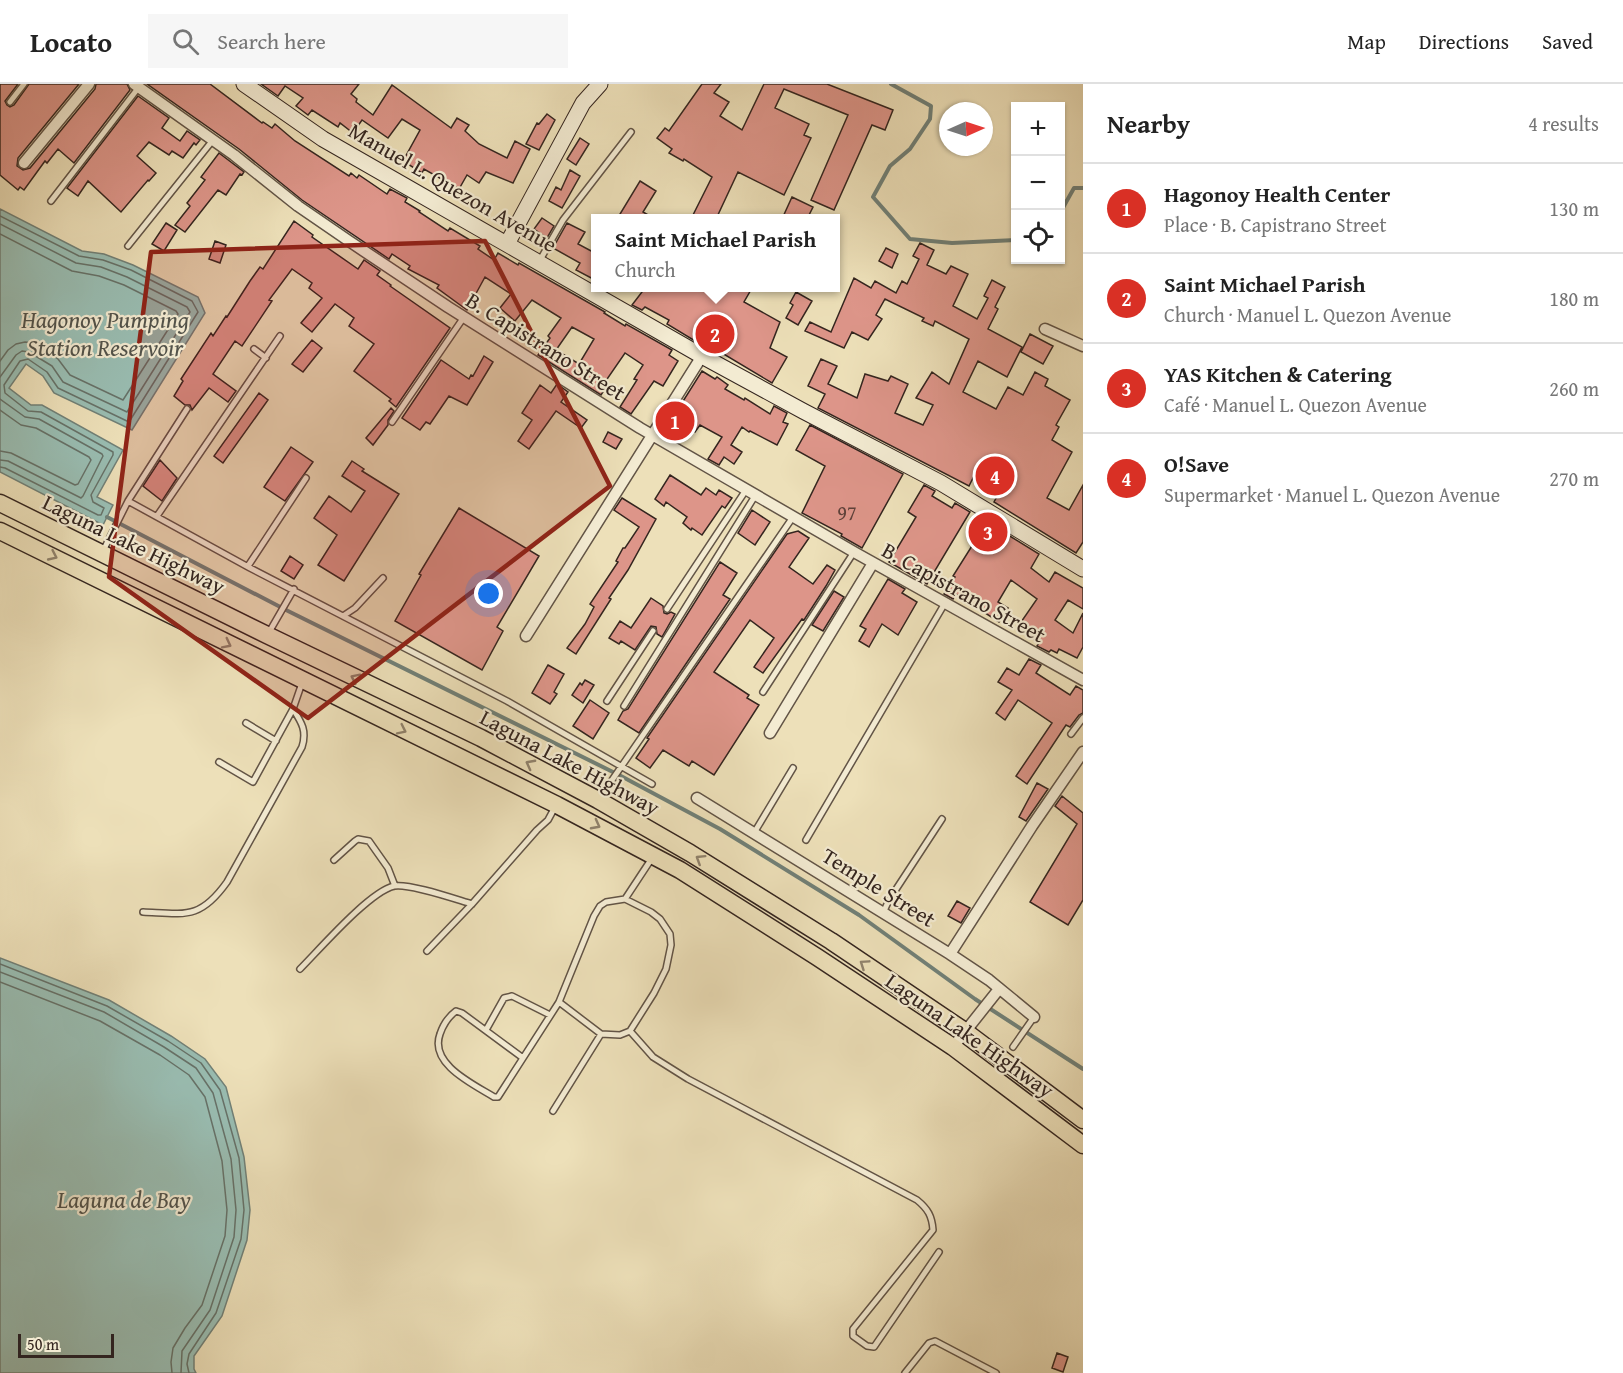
<!DOCTYPE html>
<meta charset="utf-8">
<style>
body{margin:0;font-family:"Gentium Book Plus",serif;background:#f6f6f6;color:#222}
.controls{position:absolute;right:18px;top:18px;display:grid;overflow:hidden;border-radius:0px;box-shadow:0 2px 4px #0004}
.controls button{width:54px;height:54px;display:grid;place-items:center;padding:0;border:0;border-bottom:2px solid #e0e0e0;background:#fff;color:#222;font:30px sans-serif}
.compass{position:absolute;left:939px;top:18px;width:54px;height:54px;border-radius:50%;background:#fff;box-shadow:0 2px 4px #0004;rotate:87deg}
.scale{position:absolute;left:18px;bottom:15px;width:96px;box-sizing:border-box;padding-left:6px;border:3px solid #34251f;border-top:0;font-size:16px;line-height:21px;white-space:nowrap;color:#34251f;-webkit-text-stroke:4px #f3ebd2;paint-order:stroke}
.you{position:absolute;left:489px;top:510px;width:21px;height:21px;margin:-15px;border:4px solid #fff;border-radius:50%;background:#1a73e8;box-shadow:0 0 0 9px #1a73e833}
.badge{display:grid;place-items:center;width:39px;height:39px;border-radius:50%;background:#d93025;color:#fff;font-size:20px;font-weight:700}
.pin{position:absolute;translate:-50% -50%;border:3px solid #fff;box-shadow:0 2px 6px #0006}
.popup{position:absolute;left:591px;top:130px;width:249px;height:78px;box-sizing:border-box;display:grid;place-content:center;border-radius:0px;background:#fff;filter:drop-shadow(0 2px 4px #0005);font-size:20px;white-space:nowrap;color:#767676}
.popup b{font-size:22px;color:#222}
.popup::after{content:'';position:absolute;left:50%;top:100%;margin-left:-12px;border:12px solid transparent;border-top-color:#fff}
.list{margin:0;padding:0;list-style:none}
h2{display:flex;justify-content:space-between;align-items:center;height:78px;margin:0;padding:0 24px;font-size:26px}
h2 small{font-size:20px;font-weight:400;color:#767676}
.list li{display:grid;grid-template-columns:39px 1fr auto;gap:18px;align-items:center;box-sizing:border-box;height:90px;padding:0 24px;border-top:2px solid #e0e0e0}
.list b{display:block;font-size:22px;white-space:nowrap}
.list p{margin:0;font-size:20px;white-space:nowrap;color:#767676}
.list em{font-size:20px;font-style:normal;color:#767676}
.icon{flex:none;width:33px;height:33px;fill:none;stroke:currentColor;stroke-width:2;stroke-linecap:round;stroke-linejoin:round}
.map{position:relative;flex:none;width:1083px;height:1289px;overflow:hidden}
header{display:flex;align-items:center;gap:36px;box-sizing:border-box;height:84px;padding:0 30px;background:#fff;border-bottom:2px solid #e0e0e0}
header strong{font-size:28px}
nav{display:flex;gap:33px;margin-inline-start:auto;font-size:21px}
.search{width:420px;height:54px;background:#f6f6f6;display:flex;align-items:center;gap:15px;box-sizing:border-box;padding:0 21px;border-radius:0px;color:#767676;font-size:22px}
main{display:flex}
aside{flex:1;background:#fff}
.map>svg:first-child{display:block}
.water{fill:#99bdb2;stroke:#718077;stroke-width:1.5}
.lines{fill:none;stroke-linecap:round;stroke-linejoin:round}
.shore{stroke:#667168;stroke-width:1.5}
.stream{stroke:#718077;stroke-width:4}
.building{fill:#dd9589;stroke:#34251f;stroke-width:1.5;fill-rule:evenodd}
.lane-casing{stroke:#625446;stroke-width:8}
.street-casing{stroke:#625446;stroke-width:13}
.secondary-casing{stroke:#34251f;stroke-width:17}
.primary-casing{stroke:#34251f;stroke-width:19}
.lane{stroke:#f3ebd2;stroke-width:5}
.street{stroke:#f3ebd2;stroke-width:10}
.secondary{stroke:#f3ebd2;stroke-width:15}
.primary{stroke:#ede0b9;stroke-width:16}
.oneway{stroke:#90826c}
.marked{fill:#8f2418;fill-opacity:0.2;stroke:#8f2418;stroke-width:4.5;stroke-linejoin:round}
.labels{text-anchor:middle;stroke-width:4.5;stroke-linejoin:round;paint-order:stroke}
.number-label{font-size:20px;fill:#5e413a}
.street-label{font-size:22px;fill:#34251f;stroke:#f3ebd2}
.water-label{font-size:24px;font-style:italic;fill:#52534b;stroke:#f3ebd2}
</style>
<header>
<strong>Locato</strong>
<div class="search"><svg class="icon" aria-label="search" viewBox="0 0 24 24"><circle cx="10" cy="10" r="6"/><path d="M15 15l6 6"/></svg>Search here</div>
<nav><a>Map</a><a>Directions</a><a>Saved</a></nav>
</header>
<main>
<div class="map">
<svg width="1083" height="1289" viewBox="0 0 1083 1289">
<rect width="100%" height="100%" fill="#ede0b9"/>
<filter id="stains"><feTurbulence type="fractalNoise" baseFrequency=".00333" numOctaves="4"/><feColorMatrix values="0 0 0 0 .2 0 0 0 0 .09 0 0 0 0 .02 0 0 0 .5 -.17"/></filter>
<radialGradient id="worn" r=".72"><stop offset=".6" stop-color="#630" stop-opacity="0"/><stop offset="1" stop-color="#630" stop-opacity=".3"/></radialGradient>
<path class="water" d="M0 125 82 167 104 170 133 181 198 213 205 229 132 346 54 309 43 292 26 280 9 304 31 321H42L123 366 97 413 113 421 103 441 0 388Z
M0 874 109 916 171 952 205 975 226 1003 244 1073 250 1126 247 1156 222 1232 194 1272V1285L196 1289H0Z"/>
<g class="lines">
<path class="shore" d="M0 132 79 172 103 176 131 186 192 217 198 228 129 338 58 304 47 288 28 275 20 277 4 301 5 309 28 327 41 328 113 368V371L91 411 93 418 104 424 101 431H98L5 384 0 383
M0 140 76 179 101 183 127 193 187 223 190 228 127 328 63 298 52 282 29 268 22 267 16 271 0 293
M0 150 72 187 99 192 124 201 176 227 178 230 123 316 70 291 58 275 34 259 25 258 16 260 8 266 0 277
M0 315 25 333 39 335 102 370 103 372 83 412 81 414 8 377 0 376
M0 326 21 341 36 344 89 373 91 376 78 400 75 401 11 369 0 367
M0 880 107 922 168 957 201 979 220 1006 239 1074 244 1126 241 1155 216 1229 189 1270 187 1280 189 1289
M0 888 104 928 164 963 196 984 213 1009 231 1075 236 1126 234 1153 210 1226 182 1267 181 1289
M0 898 100 937 160 971 189 991 205 1013 222 1077 227 1126 225 1152 202 1221 185 1244 173 1264 171 1278 172 1289"/>
<path class="stream" d="M891 0 931 22 930 35 910 65 890 82 873 113 910 155 952 159 1016 156
M1060 129 1074 104H1083
M107 433 288 527 619 691 720 745 859 831 975 915 1083 985"/>
</g>
<path class="building" d="M0 0H18L5 17 7 21 10 23 14 21 29 0H79L18 74 17 82 23 86 30 84 95 5 96 0H127L130 6 74 79 58 65 47 79 45 77 24 106 20 103 18 106 0 91Z
M147 0H210L262 39 263 38 272 44 275 40 295 57 349 92 351 89 357 94 359 91 387 110 390 105 407 114 405 118 420 127 419 128 448 147 450 144 480 162 478 165 494 176 498 169 518 181 519 179 605 228 604 229 625 242 626 240 672 266 669 271 678 277 663 302 654 297 631 330 620 323 637 296 634 295 643 281 625 269 605 298 608 300 601 311 538 271 550 254 548 252 561 234 532 216 515 237 500 224 511 210 485 193 467 226 437 204 439 201 408 185 410 182 392 170 389 175 302 116 239 65ZM572 243 594 255 579 280 556 266Z
M261 0H359L351 10 357 15 356 18 373 31 392 1 451 44 457 34 469 41 465 47 479 60 507 74 515 57 530 65 513 99 486 88 479 99 467 91 459 105 424 85 422 89 403 77 420 46 402 35 388 54 362 36 353 49 340 39 338 43 312 26 308 31 296 22 303 14 285 2 278 12Z
M702 0H721L714 9 729 18 720 32 742 46 764 0H827L893 26 885 46 872 41 834 126 811 116 848 31 784 5 775 24 809 40 804 51 811 54 784 111 738 88 716 135H691L712 93 684 75 683 77 669 69 672 65 657 54 665 44 669 47Z
M138 12 169 34 162 44 180 57 187 47 200 56 196 61 194 59 183 74 172 67 169 71 149 58 137 72 156 89 149 97 148 96 121 128 88 97 78 112 67 104Z
M547 30 555 36 539 66 526 60 537 39 539 40Z
M580 54 589 60 576 81 567 75Z
M219 69 244 88 242 91 240 90 226 111 218 106 185 148 175 141 190 122 187 119 205 96 201 93Z
M570 86 580 92 562 124 549 117 556 103 561 106Z
M640 97 656 107 643 128 655 135H617Z
M792 113 813 123 807 135H782Z
M542 134 554 142 547 154 534 145Z
M294 137 313 151 312 153 358 185 364 176 380 187 377 191 391 201 390 202 450 244 396 323 389 317 391 315 354 287 374 260 349 242 354 234 335 220 312 248 301 239 322 214 309 204 312 199 292 185 269 216 272 217 242 262 235 257 213 290 236 307 228 318 209 304 192 326 190 321H185L174 312 183 297 181 295 211 249 213 252 226 232 227 233 250 197 260 183 263 185Z
M166 139 177 146 164 167 152 160Z
M567 139 585 148 578 160 595 169V196L576 186 580 179 553 164Z
M215 157 226 161 220 179 209 175Z
M920 159 934 166 927 181 946 190 951 182 968 190 953 222 977 235 988 214 984 212 992 196 1005 203 995 223 998 225 988 245 1022 263 1007 293 978 277 963 308 996 325 1008 303 1023 311 1035 288 1048 295 1045 302 1070 316 1056 341 1059 343 1052 356 1072 368 1047 414 1069 426 1083 401V458L1076 469 994 418 1001 405 975 390 969 402 818 324 825 310 808 302 821 275 837 282 828 300 857 314 865 290 888 297 891 292 908 300 895 329 923 341 933 321 916 314 932 288 949 300 969 255 935 237 933 242 922 237 924 234 885 215 876 231 882 235 868 256 852 248 844 264 805 247 810 238 831 248 854 194 871 204 875 197 896 209 902 197 907 200 919 175 913 172Z
M886 164 898 170 892 184 879 177Z
M645 204H752L744 218 780 238 770 264 787 273 772 299 702 257 700 260 667 240 669 236 645 223 642 226 632 221Z
M796 208 812 217 798 241 786 234 793 221 790 219Z
M1030 250 1053 262 1043 280 1021 268Z
M312 256 322 264 303 288 292 280Z
M484 272 493 278 467 321 449 312 430 340 426 338 420 346 402 334 441 276 469 295 471 291 473 292Z
M702 287 715 295 717 293 728 301 725 305 744 316 745 314 770 330 774 322 787 329 783 338 788 340 777 361 750 347 749 348 742 343 731 361 742 368 734 380 724 373 719 381 708 375 722 353 700 341 695 348 683 340 674 355 663 349Z
M557 300 568 308 561 318 587 336 581 344 556 327 529 365 518 357 532 336 522 329 540 301 551 309Z
M259 309 268 316 223 379 214 372Z
M391 324 394 327 388 336V341L373 361 366 354Z
M810 341 903 390 862 464 841 452 842 450 802 429 825 382 796 366Z
M608 348 622 355 616 365 603 358Z
M291 363 313 378 285 417 264 403Z
M160 376 177 394 162 417 143 402Z
M352 377 364 385 362 387 399 410 344 497 318 481 337 451 314 434 329 412 351 428 365 407 342 392Z
M670 391 701 411 706 404 716 411 719 406 732 414 725 424 722 422 702 451 692 444 691 446 683 439 687 433 666 418 664 422 655 415Z
M924 401 935 407 932 412 952 424 955 419 970 428 927 500 889 478 916 433 908 428Z
M622 414 656 435 628 486 609 514 611 515 576 570 567 564 585 540 594 523 590 520 618 478 616 477 623 464H625L639 443 614 426Z
M459 424 539 472 497 543 503 547 482 586 395 537 421 491 419 490Z
M752 426 770 438 755 461 738 449Z
M987 438 1039 470 1031 484 1049 498 1055 488 1083 504V525L1068 516 1055 536 1073 549 1083 529V563L1077 574 1059 565 1057 569 1051 566 1049 568 1037 562 1039 559 1033 555 1035 551 1019 541 1037 515 1011 496 998 518 1008 524 999 538 956 510 953 515 944 510 955 493 953 492Z
M798 447 809 454 789 483 813 500 827 481 835 486 826 502 804 536 802 535 763 589 754 583 774 554 750 536 714 588 749 611 747 614 759 621 714 691 692 677 689 682 663 666 650 684 636 674 649 655 647 654 787 450Z
M290 472 303 481 294 495 281 487Z
M720 478 737 489 723 511 730 515 639 649 618 636 623 627 628 625Z
M888 495 905 505 902 509 917 518 898 551 882 540 869 563 859 557 866 545 860 542Z
M834 507 844 513 823 547 812 541Z
M651 514 663 522 664 529 667 530 671 528 675 530 662 553 657 550 656 543 651 542 635 566 621 557 619 560 609 554 620 537 631 544Z
M1029 575 1041 581 1036 589 1070 611 1076 602 1083 606V629L1079 631 1070 643 1066 641 1027 700 1016 692 1052 639 1018 616 1005 636 996 629 1012 606 998 598 1007 584 1019 591Z
M548 581 564 590 554 608 557 610 550 620 532 609Z
M585 596 594 601 583 619 572 611 580 599 582 601Z
M590 616 609 629 593 655 573 642Z
M1037 699 1048 705 1026 737 1019 733Z
M1062 712 1083 729V816L1068 841 1030 818 1077 740 1055 722Z
M957 817 970 824 961 839 948 832Z
M1057 1269 1068 1273 1063 1288 1052 1284Z"/>
<g class="lines">
<g class="lane-casing">
<path id="lane" d="M10 18 24 0
M51 117 139 3
M128 162 213 56
M540 176 563 136 631 48
M254 265 266 274
M392 338 464 233
M128 417 250 484 507 617 652 700
M157 432 280 252
M103 467 128 417 187 325
M248 482 306 394
M667 525 746 406
M343 532 355 524 383 494
M268 550 294 505
M763 608 854 468
M607 617 653 547
M624 622 755 412
M246 639 276 657
M1071 650 1083 634
M219 678 253 698 293 625
M599 715 793 433
M754 749 793 684
M806 756 945 519
M334 776 355 757 358 755 369 757 388 784 395 802
M625 815 652 774
M143 828C185 830 200 836 227 798L302 663C307 647 302 639 293 625L302 599
M883 829 889 816 942 735
M427 867 472 820 537 746 548 736 555 723
M300 885C320 865 369 808 394 802 409 799 455 815 472 820
M486 946 504 914 512 912 550 931
M630 947 653 973 688 995 917 1116C928 1125 932 1132 933 1146L853 1245V1252L867 1262 874 1263 939 1168
M1013 963 1034 933
M523 974 462 929 456 927C448 933 443 941 440 950 429 980 473 1000 494 1013H498L559 918 594 832 600 822 606 818 625 815 651 828 660 835 670 850 671 861 666 885 654 909 630 947 620 951 601 950 559 918
M553 1027 601 950
M905 1289 929 1259 935 1257 996 1289"/>
</g>
<g class="street-casing">
<path id="street" d="M134 0 234 71 298 122 349 157 448 223 640 344 854 468 1083 596
M24 79 89 0
M1045 245 1083 262
M526 552 702 272
M770 649 873 479
M697 714 950 870 989 896 1034 933
M950 870 1032 742 1083 668
M953 963 999 905"/>
</g>
<g class="secondary-casing">
<path id="secondary" d="M244 0 323 55 702 272 803 327 941 399 1083 485
M507 160 583 19 600 0"/>
</g>
<g class="primary-casing">
<path id="primary" d="M0 419 267 551 481 654 598 716 690 769 831 857 966 948 1083 1036
M0 447 557 721 680 786 817 873 953 963 1083 1061"/>
</g>
<use href="#lane" class="lane"/>
<use href="#street" class="street"/>
<use href="#secondary" class="secondary"/>
<use href="#primary" class="primary"/>
</g>
<defs><path id="oneway-chevron" d="M-2-3.5L2.5 0L-2 3.5" fill="none" stroke-width="1.6" stroke-linecap="round" stroke-linejoin="round" transform="scale(1.5)"/></defs>
<g class="oneway">
<use href="#oneway-chevron" transform="translate(53 472) rotate(25)"/>
<use href="#oneway-chevron" transform="translate(227 560) rotate(27)"/>
<use href="#oneway-chevron" transform="translate(355 594) rotate(-154)"/>
<use href="#oneway-chevron" transform="translate(402 646) rotate(26)"/>
<use href="#oneway-chevron" transform="translate(530 680) rotate(-152)"/>
<use href="#oneway-chevron" transform="translate(596 741) rotate(28)"/>
<use href="#oneway-chevron" transform="translate(700 775) rotate(-148)"/>
<use href="#oneway-chevron" transform="translate(864 880) rotate(-146)"/>
</g>
<path class="marked" d="M485 157 610 402 308 634 109 493 151 168Z"/>
<g class="labels">
<g class="number-label">
<text x="847" y="436">97</text>
</g>
<g class="street-label">
<text transform="translate(453 103) rotate(30)" y="8">Manuel L. Quezon Avenue</text>
<text transform="translate(546 262) rotate(32)" y="8">B. Capistrano Street</text>
<text transform="translate(134 460) rotate(26)" y="8">Laguna Lake Highway</text>
<text transform="translate(964 508) rotate(29)" y="8">B. Capistrano Street</text>
<text transform="translate(570 678) rotate(28)" y="8">Laguna Lake Highway</text>
<text transform="translate(879 803) rotate(32)" y="8">Temple Street</text>
<text transform="translate(970 951) rotate(35)" y="8">Laguna Lake Highway</text>
</g>
<g class="water-label">
<text x="105" y="244">Hagonoy Pumping<tspan x="105" dy="28">Station Reservoir</tspan></text>
<text x="124" y="1124">Laguna de Bay</text>
</g>
</g>
<rect width="100%" height="100%" filter="url(#stains)"/>
<rect width="100%" height="100%" fill="url(#worn)"/>
</svg>
<div class="controls">
<button>+</button>
<button>−</button>
<button><svg class="icon" aria-label="locate" viewBox="0 0 24 24"><circle cx="12" cy="12" r="6"/><path d="M12 2v4M12 18v4M2 12h4M18 12h4"/></svg></button>
</div>
<svg class="compass" viewBox="-18 -18 36 36"><path d="M0-13l5 13h-10z" fill="#e53935"/><path d="M0 13l5-13h-10z" fill="#767676"/></svg>
<div class="scale">50 m</div>
<div class="you"></div>
<div class="pin badge" style="left:675px;top:337px">1</div>
<div class="pin badge" style="left:715px;top:250px">2</div>
<div class="popup"><b>Saint Michael Parish</b>Church</div>
<div class="pin badge" style="left:988px;top:448px">3</div>
<div class="pin badge" style="left:995px;top:392px">4</div>
</div>
<aside>
<h2>Nearby<small>4 results</small></h2>
<ul class="list">
<li><span class="badge">1</span><div><b>Hagonoy Health Center</b><p>Place · B. Capistrano Street</p></div><em>130 m</em></li>
<li><span class="badge">2</span><div><b>Saint Michael Parish</b><p>Church · Manuel L. Quezon Avenue</p></div><em>180 m</em></li>
<li><span class="badge">3</span><div><b>YAS Kitchen &amp; Catering</b><p>Café · Manuel L. Quezon Avenue</p></div><em>260 m</em></li>
<li><span class="badge">4</span><div><b>O!Save</b><p>Supermarket · Manuel L. Quezon Avenue</p></div><em>270 m</em></li>
</ul>
</aside>
</main>
